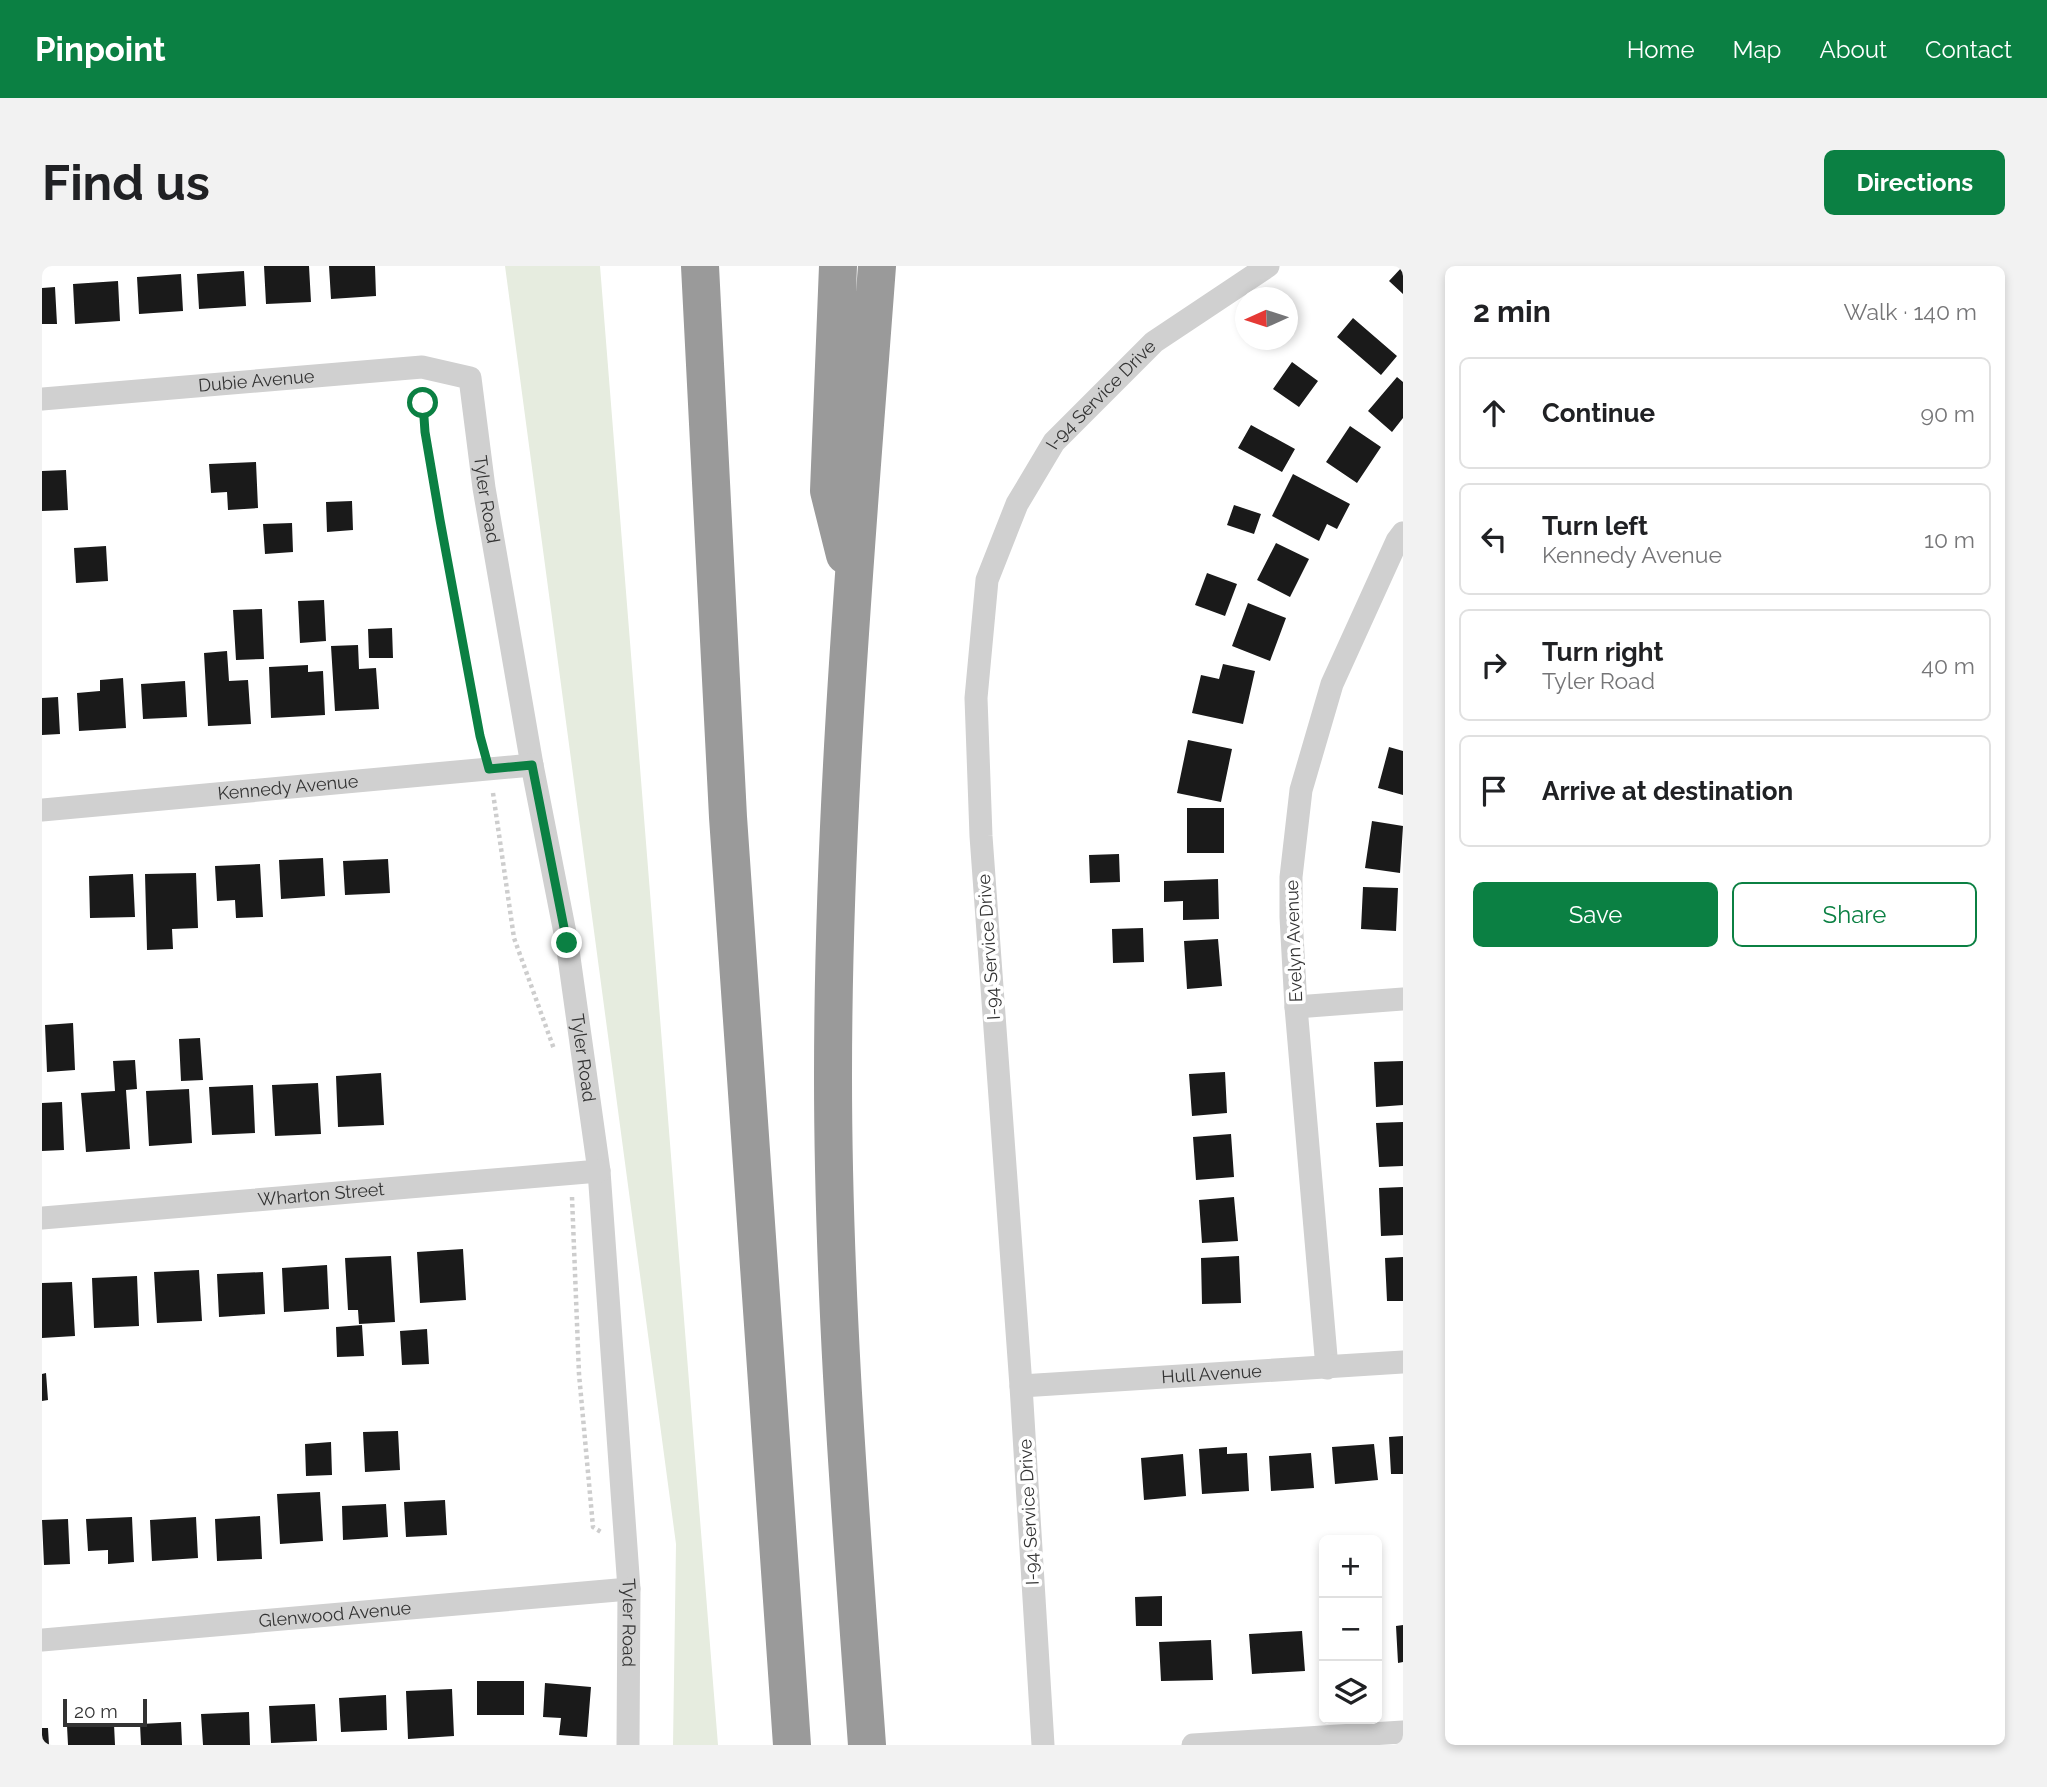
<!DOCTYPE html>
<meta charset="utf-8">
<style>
body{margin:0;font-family:Raleway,sans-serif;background:#f2f2f2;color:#202124}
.controls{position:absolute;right:21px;bottom:21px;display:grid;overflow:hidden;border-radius:10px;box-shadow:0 4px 10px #0003}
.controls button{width:63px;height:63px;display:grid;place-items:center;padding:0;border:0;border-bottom:2px solid #e0e0e0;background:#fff;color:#202124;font:35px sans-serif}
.compass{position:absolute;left:1193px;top:21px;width:63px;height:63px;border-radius:50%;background:#fff;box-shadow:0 4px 10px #0003;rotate:267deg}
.scale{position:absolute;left:21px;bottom:18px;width:84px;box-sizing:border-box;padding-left:7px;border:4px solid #333;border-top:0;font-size:19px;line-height:24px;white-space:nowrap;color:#333;-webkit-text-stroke:5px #fff;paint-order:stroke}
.stop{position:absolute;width:21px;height:21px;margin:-16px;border:5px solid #0b8043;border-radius:50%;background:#fff}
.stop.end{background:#0b8043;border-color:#fff;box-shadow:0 2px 7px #0008}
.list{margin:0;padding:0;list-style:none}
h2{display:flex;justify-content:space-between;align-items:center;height:91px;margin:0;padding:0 28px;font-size:30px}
h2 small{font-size:23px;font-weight:400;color:#757577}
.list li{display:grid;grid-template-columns:46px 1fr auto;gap:21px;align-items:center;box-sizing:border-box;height:112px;margin:0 14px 14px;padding:0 14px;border:2px solid #e0e0e0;border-radius:10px}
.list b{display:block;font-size:26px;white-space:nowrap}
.list p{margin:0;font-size:23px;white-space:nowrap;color:#757577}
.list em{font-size:23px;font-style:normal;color:#757577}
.actions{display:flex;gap:14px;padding:21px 28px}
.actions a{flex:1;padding:16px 0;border:2px solid #0b8043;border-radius:10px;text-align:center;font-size:24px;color:#0b8043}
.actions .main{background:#0b8043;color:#fff}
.icon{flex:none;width:38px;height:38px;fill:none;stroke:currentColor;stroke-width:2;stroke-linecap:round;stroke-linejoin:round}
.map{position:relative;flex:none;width:1361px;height:1479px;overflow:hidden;border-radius:10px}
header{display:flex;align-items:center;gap:42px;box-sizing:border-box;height:98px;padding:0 35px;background:#0b8043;color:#fff}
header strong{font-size:33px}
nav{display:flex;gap:38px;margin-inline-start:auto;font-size:24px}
.intro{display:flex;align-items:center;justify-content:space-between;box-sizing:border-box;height:168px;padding:0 42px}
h1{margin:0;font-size:49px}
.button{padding:18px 32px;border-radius:10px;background:#0b8043;color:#fff;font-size:24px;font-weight:700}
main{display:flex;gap:42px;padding:0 42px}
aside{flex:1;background:#fff;border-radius:10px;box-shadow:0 4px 10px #0003}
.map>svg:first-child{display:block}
.green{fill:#e6ecdf}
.building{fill:#1a1a1a}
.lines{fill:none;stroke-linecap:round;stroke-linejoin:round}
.path{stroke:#cdcdcd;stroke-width:4.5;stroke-dasharray:3.5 3.5;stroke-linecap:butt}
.minor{stroke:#d0d0d0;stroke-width:23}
.motorway{stroke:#9a9a9a;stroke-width:38}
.route{stroke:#0b8043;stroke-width:9}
.labels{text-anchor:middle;stroke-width:7;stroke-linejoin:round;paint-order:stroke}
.street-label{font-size:18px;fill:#333;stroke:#fff}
</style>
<header>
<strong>Pinpoint</strong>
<nav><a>Home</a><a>Map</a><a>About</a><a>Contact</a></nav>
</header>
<div class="intro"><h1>Find us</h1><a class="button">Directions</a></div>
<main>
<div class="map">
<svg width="1361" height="1479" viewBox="0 0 1361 1479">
<rect width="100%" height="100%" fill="#fff"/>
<path class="green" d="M463 0H558L676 1479H631L634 1278Z"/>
<path class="building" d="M222 0H267L269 36 224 38Z
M287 0H333L334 30 289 33Z
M1361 0V28L1347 15Z
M202 5 204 40 157 43 155 8Z
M139 8 141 45 97 48 95 11Z
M76 15 78 55 33 58 31 18Z
M13 21 15 58H0V22Z
M1311 52 1355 90 1339 109 1295 71Z
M1250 96 1276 115 1257 141 1231 123Z
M1355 111 1361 116V152L1350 166 1326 145Z
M1209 159 1253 183 1240 206 1196 182Z
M1308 160 1339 181 1315 217 1284 196Z
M214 196 216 242 186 244 185 226 169 227 167 198Z
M24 204 26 244 0 245V205Z
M1251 208 1308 238 1295 263 1285 258 1277 275 1230 250Z
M310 235 311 264 285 266 284 236Z
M1192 239 1219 248 1212 268 1185 259Z
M250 257 251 286 223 288 221 258Z
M1234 277 1267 293 1248 331 1215 314Z
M64 280 66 315 34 317 32 282Z
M1165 307 1195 318 1183 350 1153 339Z
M282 334 284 375 258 377 256 335Z
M1206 337 1244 352 1228 395 1190 380Z
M220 343 222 393 194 394 191 344Z
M350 362 351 392H327L326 363Z
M316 379 317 403 334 402 337 443 293 445 289 380Z
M185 385 187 415 206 414 209 458 166 460 162 387Z
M1181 398 1213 405 1201 458 1150 447 1159 409 1177 413Z
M266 399V406L281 405 283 449 229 452 227 401Z
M81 412 84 462 37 465 35 427 58 425V414Z
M143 415 145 451 101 453 99 418Z
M16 431 18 468 0 469V432Z
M1146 474 1190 483 1179 536 1135 527Z
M1347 481 1361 485V529L1336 522Z
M1145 542H1182V587H1145Z
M1330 555 1361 560 1358 607 1323 602Z
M1077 588 1078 616 1048 617 1047 589Z
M281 592 283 630 239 633 237 594Z
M346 593 348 627 303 629 301 595Z
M218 598 221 651 194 652 193 634 175 635 173 600Z
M154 607 156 662 130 663 131 683 105 684 103 608Z
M91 608 93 651 48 652 47 610Z
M1176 613 1177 653 1141 654V635L1122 636V615Z
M1321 621 1356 622 1354 665 1319 663Z
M1101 662 1102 696 1071 697 1070 663Z
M1176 673 1180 720 1145 723 1142 675Z
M31 757 33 804 5 806 3 759Z
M158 772 161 814 139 815 137 773Z
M93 794 95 823 84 824 88 883 44 886 39 827 73 825 71 795Z
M1361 795V839L1334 841 1332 796Z
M1183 806 1185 847 1150 850 1147 808Z
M339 807 342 859 296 861 294 810Z
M276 817 279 868 233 870 230 819Z
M211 819 213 867 170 869 167 821Z
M147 823 150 877 107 880 104 825Z
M20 836 22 884 0 885V837Z
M1361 856V900L1337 901 1334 857Z
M1189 868 1192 911 1154 914 1151 871Z
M1361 921V969L1339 970 1337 922Z
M1192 931 1196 975 1160 977 1157 934Z
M421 983 424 1034 378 1037 375 986Z
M349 990 353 1056 317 1058 316 1044H306L303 992Z
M1197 990 1199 1037 1160 1038 1159 992Z
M1361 991V1035H1345L1343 992Z
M285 999 287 1043 242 1046 240 1002Z
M157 1004 160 1055 115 1057 112 1006Z
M221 1006 223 1048 177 1051 175 1008Z
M95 1010 97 1060 52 1062 50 1012Z
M30 1016 33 1070 0 1072V1017Z
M320 1059 322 1090 295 1091 294 1061Z
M385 1063 387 1098 360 1099 358 1065Z
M4 1107 6 1134 0 1135V1108Z
M356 1165 358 1204 323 1206 321 1166Z
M1361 1170V1208H1349L1347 1171Z
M289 1176 290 1209 264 1210 263 1178Z
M1332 1178 1336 1214 1293 1218 1290 1181Z
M1185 1181V1188L1205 1187 1207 1225 1160 1228 1157 1183Z
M1269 1187 1272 1222 1229 1225 1227 1190Z
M1141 1188 1144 1230 1102 1234 1099 1192Z
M278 1226 281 1275 238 1278 235 1228Z
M403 1234 405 1269 364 1271 362 1236Z
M344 1238 346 1271 301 1274 300 1240Z
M218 1250 220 1293 175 1295 173 1253Z
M90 1251 92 1296 66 1298V1284L46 1285 44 1253Z
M154 1251 156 1292 110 1295 108 1254Z
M26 1253 28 1298 2 1299 0 1254Z
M1120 1330V1360H1094L1093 1331Z
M1361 1359V1396L1356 1397 1354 1360Z
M1260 1365 1263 1405 1210 1408 1207 1368Z
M1169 1374 1171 1414 1119 1415 1117 1376Z
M1335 1383H1337L1338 1407H1335Z
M435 1415H482V1449H435Z
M503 1417 549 1421 545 1471 517 1469 519 1452 501 1451Z
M410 1423 412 1470 366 1473 364 1425Z
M344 1429 345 1464 299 1466 297 1432Z
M273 1438 275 1475 229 1477 227 1440Z
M207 1446 208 1479H161L159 1448Z
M139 1456 140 1479H99L98 1458Z
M72 1458 73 1479H26L25 1460Z
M0 1462H6L7 1479H0Z"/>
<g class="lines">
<path class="path" d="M380 124 383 166 398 254 441 481
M451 527 472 672 512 783
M530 931 537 1108 551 1261 559 1266"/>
<g class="minor">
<path id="s1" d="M0 133 380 101 428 112 442 222 490 499 525 677 557 905 587 1323 586 1479"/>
<path id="s2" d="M0 544 490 499"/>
<path d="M1254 741 1361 733"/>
<path id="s3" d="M0 952 557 905"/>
<path d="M1285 1102 1254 741 1249 651V611L1259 524 1290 418 1355 275 1361 267"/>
<path id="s4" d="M979 1120 1361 1096"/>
<path id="s5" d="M0 1374 587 1323"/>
<path id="s6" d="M1001 1479 979 1120 939 570 934 432 945 314 975 238 1012 176 1112 76 1226 0"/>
<path d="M1151 1479 1361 1466"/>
</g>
<path class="motorway" d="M658 0 686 551 750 1479
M796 0 787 225 803 289
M825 1479C809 1256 791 1034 791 810 791 540 815 269 835 0"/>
</g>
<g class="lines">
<path class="route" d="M381 137 383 166 398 254 438 470 447 503 490 499 525 677"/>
</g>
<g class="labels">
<g class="street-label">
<text dy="6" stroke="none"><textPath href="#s1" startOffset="215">Dubie Avenue</textPath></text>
<text dy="6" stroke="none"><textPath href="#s6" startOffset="1388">I-94 Service Drive</textPath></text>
<text dy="6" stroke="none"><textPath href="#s1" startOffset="553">Tyler Road</textPath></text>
<text dy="6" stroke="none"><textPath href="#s2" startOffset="247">Kennedy Avenue</textPath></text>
<text transform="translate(1252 675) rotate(-92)" y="6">Evelyn Avenue</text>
<text transform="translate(947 681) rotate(-94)" y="6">I-94 Service Drive</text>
<text dy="6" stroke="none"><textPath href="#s1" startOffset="1120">Tyler Road</textPath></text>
<text dy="6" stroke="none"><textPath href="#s3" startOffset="280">Wharton Street</textPath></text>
<text dy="6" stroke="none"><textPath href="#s4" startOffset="191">Hull Avenue</textPath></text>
<text transform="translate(987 1246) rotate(-93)" y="6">I-94 Service Drive</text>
<text dy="6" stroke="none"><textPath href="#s5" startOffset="294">Glenwood Avenue</textPath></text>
<text dy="6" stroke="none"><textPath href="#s1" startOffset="1687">Tyler Road</textPath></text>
</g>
</g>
</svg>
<div class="controls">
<button>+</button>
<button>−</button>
<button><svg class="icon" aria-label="layers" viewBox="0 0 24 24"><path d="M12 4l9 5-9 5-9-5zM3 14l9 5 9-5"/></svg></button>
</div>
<svg class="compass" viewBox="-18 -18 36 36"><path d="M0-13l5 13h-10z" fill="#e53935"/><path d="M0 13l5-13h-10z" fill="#757577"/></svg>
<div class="scale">20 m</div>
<div class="stop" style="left:381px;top:137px"></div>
<div class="stop end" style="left:525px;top:677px"></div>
</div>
<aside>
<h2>2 min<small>Walk · 140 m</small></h2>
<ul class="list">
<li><svg class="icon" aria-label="ahead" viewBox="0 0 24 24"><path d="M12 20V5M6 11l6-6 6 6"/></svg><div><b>Continue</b></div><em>90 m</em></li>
<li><svg class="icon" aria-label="left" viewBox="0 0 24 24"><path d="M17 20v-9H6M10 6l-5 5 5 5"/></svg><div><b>Turn left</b><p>Kennedy Avenue</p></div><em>10 m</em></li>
<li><svg class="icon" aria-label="right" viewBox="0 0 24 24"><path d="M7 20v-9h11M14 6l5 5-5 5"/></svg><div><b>Turn right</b><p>Tyler Road</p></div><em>40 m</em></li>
<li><svg class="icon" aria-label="arrive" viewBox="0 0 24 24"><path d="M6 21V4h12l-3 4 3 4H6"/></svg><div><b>Arrive at destination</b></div></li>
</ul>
<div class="actions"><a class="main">Save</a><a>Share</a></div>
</aside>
</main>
